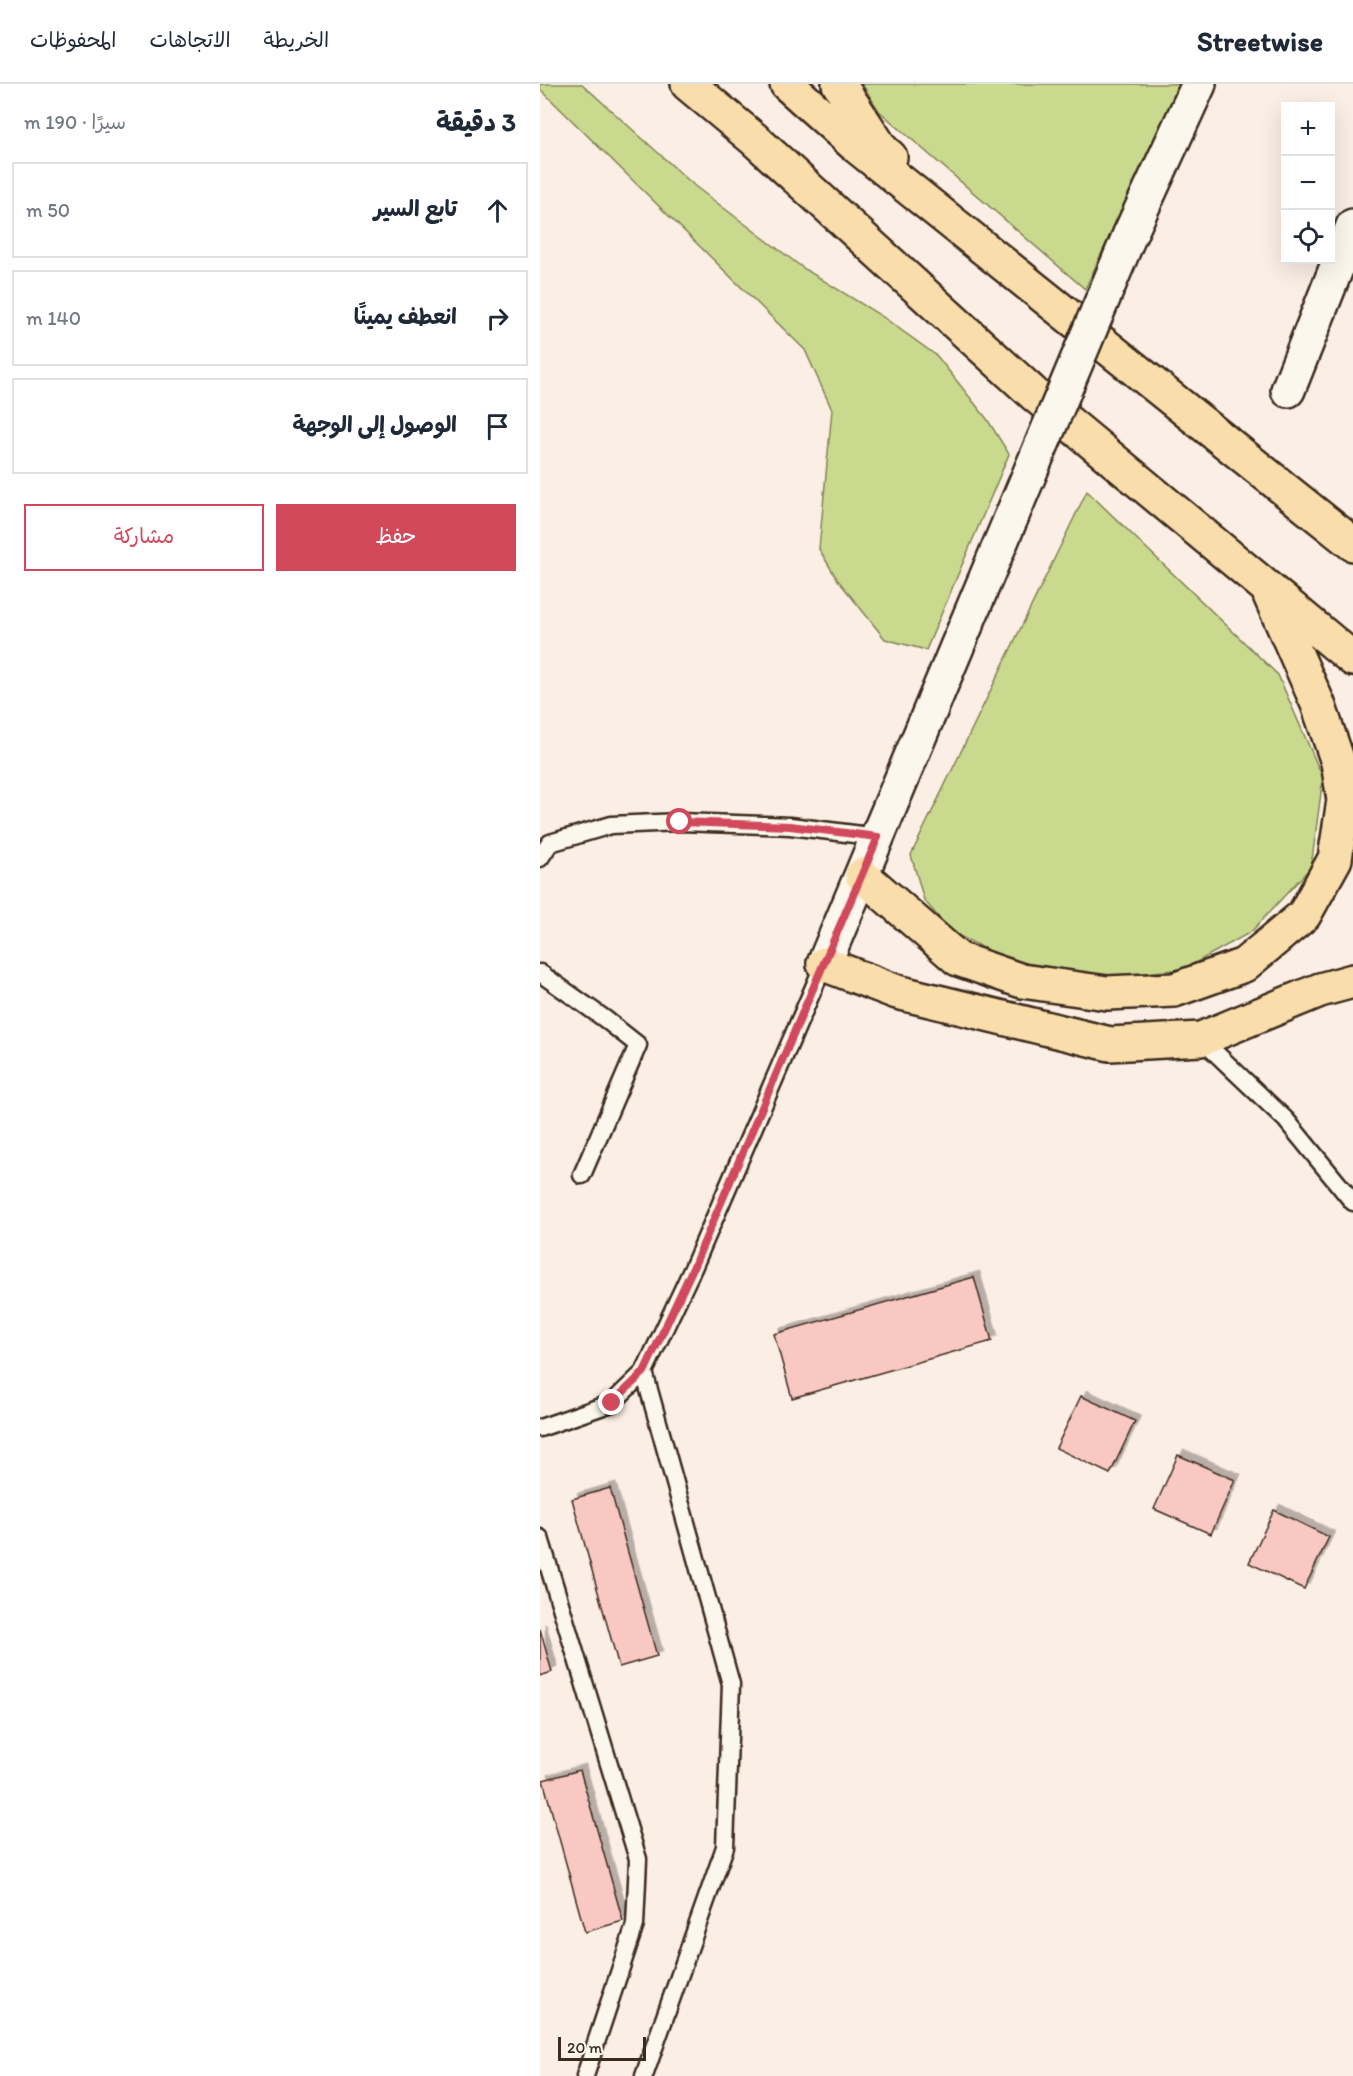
<!DOCTYPE html>
<html lang="ar">
<meta charset="utf-8">
<style>
body{margin:0;font-family:Itim,"Playpen Sans Arabic",sans-serif;background:#f6f6f7;color:#1f2937;direction:rtl}
.controls{position:absolute;right:18px;top:18px;display:grid;overflow:hidden;border-radius:0px;box-shadow:0 6px 24px #0002}
.controls button{width:54px;height:54px;display:grid;place-items:center;padding:0;border:0;border-bottom:2px solid #e0e1e3;background:#fff;color:#1f2937;font:30px sans-serif}
.scale{position:absolute;left:18px;bottom:15px;width:88px;box-sizing:border-box;padding-left:6px;border:3px solid #3b2a1e;border-top:0;font-size:16px;line-height:21px;white-space:nowrap;color:#3b2a1e;-webkit-text-stroke:4px #fbf7ec;paint-order:stroke}
.stop{position:absolute;width:18px;height:18px;margin:-14px;border:4px solid #d1495b;border-radius:50%;background:#fff}
.stop.end{background:#d1495b;border-color:#fff;box-shadow:0 2px 6px #0008}
.list{margin:0;padding:0;list-style:none}
h2{display:flex;justify-content:space-between;align-items:center;height:78px;margin:0;padding:0 24px;font-size:26px}
h2 small{font-size:20px;font-weight:400;color:#747a83}
.list li{display:grid;grid-template-columns:39px 1fr auto;gap:18px;align-items:center;box-sizing:border-box;height:96px;margin:0 12px 12px;padding:0 12px;border:2px solid #e0e1e3;border-radius:0px}
.list b{display:block;font-size:22px;white-space:nowrap}
.list em{font-size:20px;font-style:normal;color:#747a83}
.actions{display:flex;gap:12px;padding:18px 24px}
.actions a{flex:1;padding:14px 0;border:2px solid #d1495b;border-radius:0px;text-align:center;font-size:21px;color:#d1495b}
.actions .main{background:#d1495b;color:#fff}
.icon{flex:none;width:33px;height:33px;fill:none;stroke:currentColor;stroke-width:2;stroke-linecap:round;stroke-linejoin:round}
.map{position:relative;flex:none;width:813px;height:1992px;overflow:hidden;direction:ltr}
header{display:flex;align-items:center;gap:36px;box-sizing:border-box;height:84px;padding:0 30px;background:#fff;border-bottom:2px solid #e0e1e3}
header strong{font-size:28px}
nav{display:flex;gap:33px;margin-inline-start:auto;font-size:21px}
main{display:flex}
aside{flex:1;background:#fff}
.map>svg:first-child{display:block}
.green{fill:#c9d98d;stroke:#828256;stroke-width:1.5}
.building{fill:#f9c8c3;stroke:#3b2a1e;stroke-width:1.5;filter:url(#shadow)}
.lines{fill:none;stroke-linecap:round;stroke-linejoin:round}
.service-casing{stroke:#3b2a1e;stroke-width:21}
.minor-casing{stroke:#3b2a1e;stroke-width:38}
.tertiary-casing{stroke:#3b2a1e;stroke-width:38}
.motorway-casing{stroke:#3b2a1e;stroke-width:38}
.service{stroke:#fbf7ec;stroke-width:16}
.minor{stroke:#fbf7ec;stroke-width:33}
.tertiary{stroke:#fbf7ec;stroke-width:33}
.motorway{stroke:#f9deab;stroke-width:33}
.tertiary-bridge-casing{stroke:#3b2a1e;stroke-width:38;stroke-linecap:butt}
.tertiary-bridge{stroke:#fbf7ec;stroke-width:33}
.route{stroke:#d1495b;stroke-width:8}
</style>
<header>
<strong>Streetwise</strong>
<nav><a>الخريطة</a><a>الاتجاهات</a><a>المحفوظات</a></nav>
</header>
<main>
<div class="map">
<svg width="813" height="1992" viewBox="0 0 813 1992">
<defs>
<filter id="shadow"><feDropShadow dx="5.5" dy="-5.5" stdDeviation="0" flood-color="#0004"/></filter>
</defs>
<rect width="100%" height="100%" fill="#fbeee4"/>
<filter id="ink" filterUnits="userSpaceOnUse"><feTurbulence type="fractalNoise" baseFrequency=".0167" numOctaves="2"/><feDisplacementMap in="SourceGraphic" scale="12" xChannelSelector="R" yChannelSelector="G"/><feConvolveMatrix kernelMatrix="1 2 1 2 8 2 1 2 1" color-interpolation-filters="sRGB"/></filter>
<g filter="url(#ink)">
<path class="green" d="M0 0H42L156 103 263 184 343 233 397 272 447 335 469 370 386 566 345 555 297 495 279 465 292 326 265 266 0 5Z
M322 0H640L545 205 339 27Z
M547 407 738 591 783 694 771 783 711 848 644 885 554 894 467 875 411 848 384 816 371 771Z"/>
<path class="building" d="M434 1193 452 1257 252 1314 234 1250Z
M541 1312 595 1337 570 1390 516 1364Z
M638 1371 695 1396 671 1450 614 1425Z
M70 1404 117 1572 79 1583 32 1415Z
M734 1426 789 1453 764 1505 709 1479Z
M0 1545 12 1588 0 1592Z
M40 1686 83 1837 45 1848 3 1696Z"/>
<g class="lines">
<g class="service-casing">
<path id="service" d="M0 774 10 759 71 741 140 738 250 742 338 753
M0 889 65 935 98 961 42 1091
M661 955 746 1036 813 1118
M104 1288 191 1600 185 1763 104 1992
M0 1344 72 1319 104 1288 153 1184 284 880
M0 1454 98 1775 95 1841 45 1992"/>
</g>
<g class="minor-casing">
<path id="minor" d="M748 306 813 142"/>
</g>
<g class="tertiary-casing">
<path id="tertiary" d="M590 150 659 0
M284 880 471 434"/>
</g>
<g class="motorway-casing">
<path id="motorway" d="M148 0 214 55 495 311 813 575
M247 0 315 61 813 460
M299 0 342 66 350 73
M322 791 418 875 482 897 567 909 634 906 704 881 764 831 795 775 804 716 798 678 778 620 730 511
M284 880 357 908 570 960 661 955 780 906 813 897"/>
</g>
<use href="#service" class="service"/>
<use href="#minor" class="minor"/>
<use href="#tertiary" class="tertiary"/>
<use href="#motorway" class="motorway"/>
<g class="tertiary-bridge-casing">
<path id="tertiary-bridge" d="M471 434 590 150"/>
</g>
<use href="#tertiary-bridge" class="tertiary-bridge"/>
</g>
</g>
<g class="lines" filter="url(#ink)">
<path class="route" d="M72 1319 104 1288 153 1184 338 753 250 742 140 738"/>
</g>
</svg>
<div class="controls">
<button>+</button>
<button>−</button>
<button><svg class="icon" aria-label="locate" viewBox="0 0 24 24"><circle cx="12" cy="12" r="6"/><path d="M12 2v4M12 18v4M2 12h4M18 12h4"/></svg></button>
</div>
<div class="scale">20 m</div>
<div class="stop" style="left:140px;top:738px"></div>
<div class="stop end" style="left:72px;top:1319px"></div>
</div>
<aside>
<h2>3 دقيقة<small>سيرًا · 190 m</small></h2>
<ul class="list">
<li><svg class="icon" aria-label="ahead" viewBox="0 0 24 24"><path d="M12 20V5M6 11l6-6 6 6"/></svg><div><b>تابع السير</b></div><em>50 m</em></li>
<li><svg class="icon" aria-label="right" viewBox="0 0 24 24"><path d="M7 20v-9h11M14 6l5 5-5 5"/></svg><div><b>انعطف يمينًا</b></div><em>140 m</em></li>
<li><svg class="icon" aria-label="arrive" viewBox="0 0 24 24"><path d="M6 21V4h12l-3 4 3 4H6"/></svg><div><b>الوصول إلى الوجهة</b></div></li>
</ul>
<div class="actions"><a class="main">حفظ</a><a>مشاركة</a></div>
</aside>
</main>
